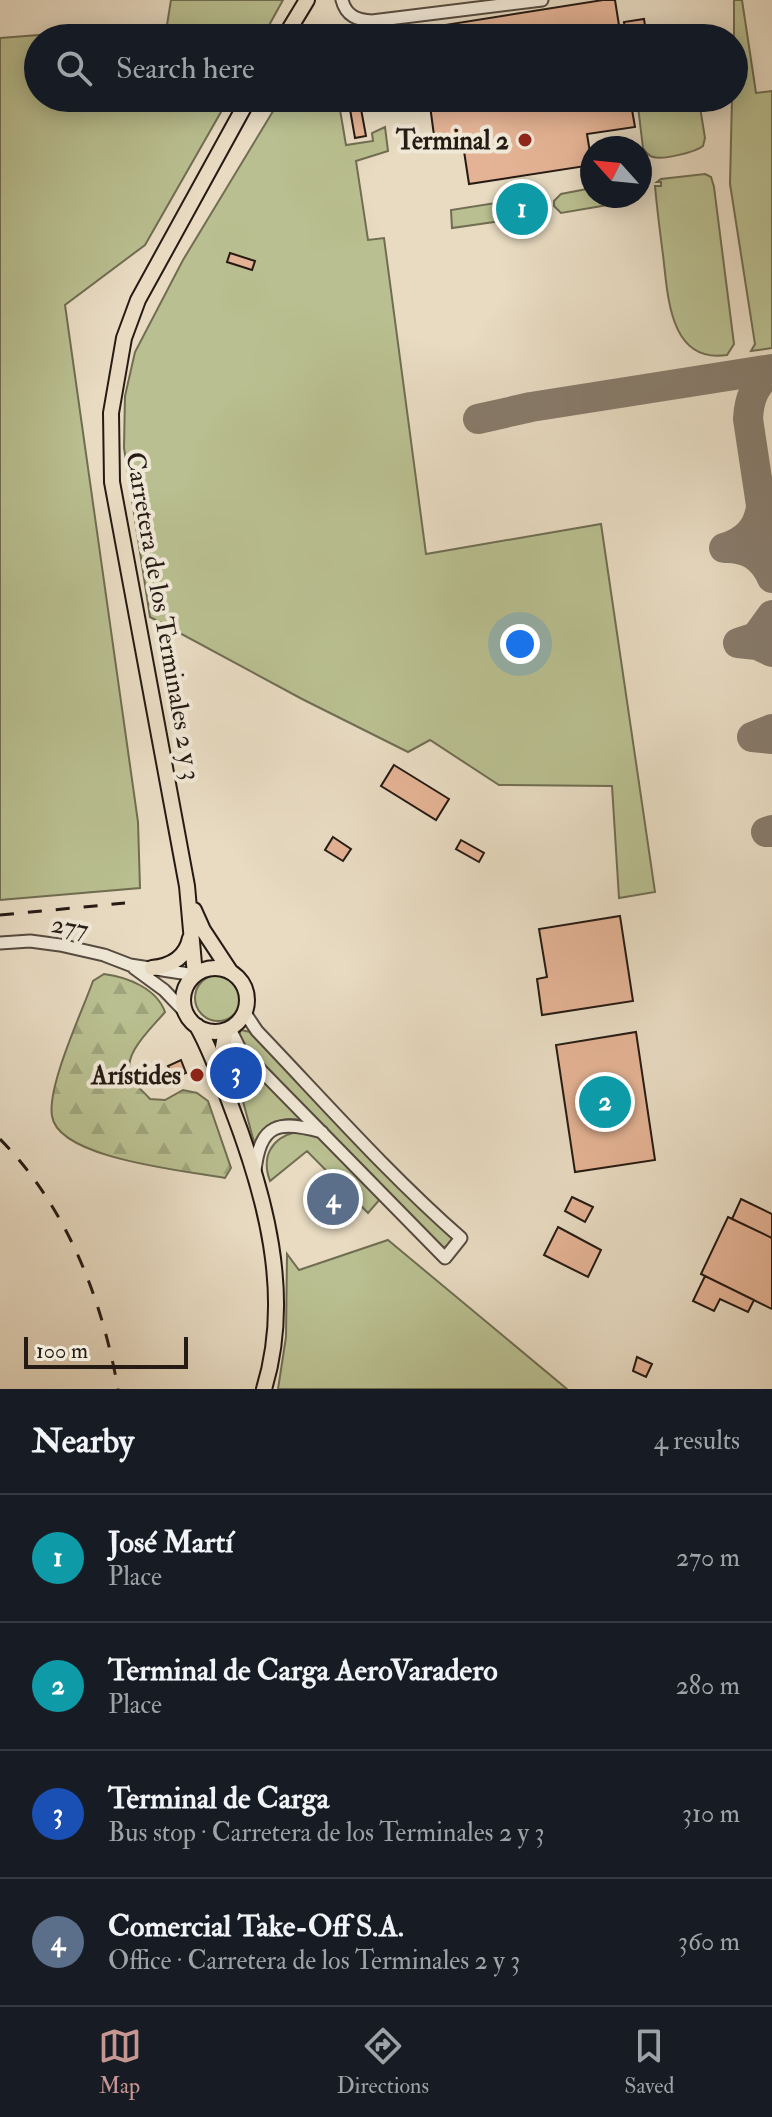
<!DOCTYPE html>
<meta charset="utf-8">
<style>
body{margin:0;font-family:"IM FELL Double Pica",serif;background:#242831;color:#f1f3f6}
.compass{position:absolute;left:580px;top:136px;width:72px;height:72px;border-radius:50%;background:#171b24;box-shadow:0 4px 20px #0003;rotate:297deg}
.scale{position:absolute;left:24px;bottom:20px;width:164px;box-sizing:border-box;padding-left:8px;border:4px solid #261b14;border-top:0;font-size:22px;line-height:28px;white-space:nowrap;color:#261b14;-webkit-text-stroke:6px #f0e8d7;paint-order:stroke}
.you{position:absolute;left:520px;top:644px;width:28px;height:28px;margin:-20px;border:6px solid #fff;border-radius:50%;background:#1a73e8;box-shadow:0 0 0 12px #1a73e833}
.badge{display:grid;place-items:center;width:52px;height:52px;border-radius:50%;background:#c59692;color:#fff;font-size:26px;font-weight:700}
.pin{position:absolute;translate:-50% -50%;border:4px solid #fff;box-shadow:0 2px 8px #0006}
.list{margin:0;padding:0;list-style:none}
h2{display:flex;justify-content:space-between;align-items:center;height:104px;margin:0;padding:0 32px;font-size:34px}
h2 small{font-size:26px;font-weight:400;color:#9ea1a6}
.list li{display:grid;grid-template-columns:52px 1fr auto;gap:24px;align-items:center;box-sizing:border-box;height:128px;padding:0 32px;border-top:2px solid #363941}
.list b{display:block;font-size:30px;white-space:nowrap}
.list p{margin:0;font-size:26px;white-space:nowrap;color:#9ea1a6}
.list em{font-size:26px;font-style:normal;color:#9ea1a6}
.icon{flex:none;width:44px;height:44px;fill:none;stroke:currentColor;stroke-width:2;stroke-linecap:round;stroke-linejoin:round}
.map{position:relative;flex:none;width:772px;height:1389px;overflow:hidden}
.search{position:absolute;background:#171b24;box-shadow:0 4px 20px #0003;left:24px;right:24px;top:24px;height:88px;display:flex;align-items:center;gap:20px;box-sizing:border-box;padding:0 28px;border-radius:44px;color:#9ea1a6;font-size:30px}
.sheet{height:616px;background:#171b24}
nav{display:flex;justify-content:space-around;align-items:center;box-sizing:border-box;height:112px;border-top:2px solid #363941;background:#171b24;font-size:22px;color:#9ea1a6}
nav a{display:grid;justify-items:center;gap:4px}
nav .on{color:#c59692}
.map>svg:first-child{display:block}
.grass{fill:#b9bf90;stroke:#706d52;stroke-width:2}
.forest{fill:url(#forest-firs);stroke:#706d52;stroke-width:2}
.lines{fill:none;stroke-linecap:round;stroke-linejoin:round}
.taxiway{stroke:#877b6b;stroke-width:30}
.building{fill:#e4b395;stroke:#261b14;stroke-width:2}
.minor-casing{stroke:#564b40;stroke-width:15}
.major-casing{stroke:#261b14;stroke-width:18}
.minor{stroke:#f0e8d7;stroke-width:11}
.major{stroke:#e8dbc2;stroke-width:14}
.rail{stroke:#261b14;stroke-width:3;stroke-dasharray:14 14;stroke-linecap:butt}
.poi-dot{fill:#8f2418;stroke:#f0e8d7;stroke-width:3}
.labels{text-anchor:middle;stroke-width:8;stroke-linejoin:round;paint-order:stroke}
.poi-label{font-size:26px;font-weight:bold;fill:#261b14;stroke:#f0e8d7;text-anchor:end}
.street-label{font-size:26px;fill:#261b14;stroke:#f0e8d7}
</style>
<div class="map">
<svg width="772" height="1389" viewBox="0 0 772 1389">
<defs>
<pattern id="forest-firs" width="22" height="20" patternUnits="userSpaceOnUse" patternTransform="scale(2)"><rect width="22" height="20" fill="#b9bf90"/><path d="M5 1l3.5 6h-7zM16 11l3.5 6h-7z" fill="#9fa47b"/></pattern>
</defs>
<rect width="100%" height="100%" fill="#e8dbc2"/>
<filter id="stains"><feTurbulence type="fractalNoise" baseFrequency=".0025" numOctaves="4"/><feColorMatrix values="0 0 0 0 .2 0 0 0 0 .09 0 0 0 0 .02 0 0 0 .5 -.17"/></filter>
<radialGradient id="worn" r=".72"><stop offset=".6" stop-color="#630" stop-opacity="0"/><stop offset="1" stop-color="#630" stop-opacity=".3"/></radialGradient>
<path class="grass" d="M171 0H283L262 38H38V98H229L145 245 65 305 138 822 140 888 0 900V38L167 25Z
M734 0H742L756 93 772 91V348L751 351 755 344 730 184 732 98H734Z
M281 98H338L346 145 373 141 372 133 385 127 388 151 356 161 368 240 384 238 426 554 601 524 655 892 619 898 612 786 499 785 430 740 408 752 302 699 150 617 124 448 125 396 135 352 183 260Z
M637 98H675L676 104 683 103 685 110 700 107 705 138 703 146C696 152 663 160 653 157 648 156 646 152 643 148Z
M705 174 711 177 714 187 734 344 727 355C669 364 668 295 663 255 660 232 657 209 655 186H661V182H657L661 179Z
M640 186 643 192 637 200 561 213 554 206V201L561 194 592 188V196H640Z
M534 197 543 205V210L537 216 452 228 451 210Z
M195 998a23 23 0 1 1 46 0a23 23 0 1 1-46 0Z
M241 1030 250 1032 373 1161 452 1235V1241L448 1247H442L433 1240 241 1043 238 1037Z
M229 1049 306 1121C277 1114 272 1124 255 1146Z
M296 1132 315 1135 325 1140 381 1198 368 1213 307 1151 270 1181C261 1157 271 1138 296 1132Z
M388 1240 567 1389H278L286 1337 287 1254 299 1270Z"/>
<path class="forest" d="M104 974C128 977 157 989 165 1012 152 1028 119 1056 132 1079 136 1086 145 1093 150 1099L165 1100 183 1090 197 1093 208 1101 231 1168 225 1178C188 1171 58 1159 52 1116 47 1086 82 1012 93 981Z"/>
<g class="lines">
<path class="taxiway" d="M772 371C755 384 749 398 748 419L772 578
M478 419 531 407 772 369
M761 507C758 529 745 542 724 548 747 547 763 557 772 578
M772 615 756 637 738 643 757 645 772 652
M772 729 752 737 772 739
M772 830 766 832H772"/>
</g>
<path class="building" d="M603 0H615L621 38H447L445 25Z
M644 19 647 38H626L624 22Z
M348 98H359L366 136 355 138Z
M429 98H630L635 127 587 134 592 165 469 184 462 138 435 143Z
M230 253 255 261 252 270 227 262Z
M394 765 449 799 436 820 381 786Z
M333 837 351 849 343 861 325 850Z
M461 840 484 853 479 862 456 849Z
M620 916 633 1001 542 1015 537 979 547 977 539 929Z
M636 1032 655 1160 575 1172 556 1045Z
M181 1060 186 1073 173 1078 168 1066Z
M337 1185 346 1194 329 1211 332 1214 326 1220 314 1208Z
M572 1197 593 1207 585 1222 565 1211Z
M741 1199 772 1214V1238L732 1219Z
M728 1217 772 1238V1309L701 1274Z
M558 1227 601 1250 588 1277 544 1255Z
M705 1276 754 1300 748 1312 720 1299 714 1311 693 1301Z
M637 1357 652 1364 646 1377 633 1371Z"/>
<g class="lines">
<g class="minor-casing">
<path id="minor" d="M342 0C346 16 357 20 372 21L542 0
M0 943 30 941 60 945 104 955 130 965 195 975
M134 968 164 990 186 1013
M230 1029 240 1049 445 1258 461 1238C388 1174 324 1101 257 1031L245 1013
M255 1171C260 1123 279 1120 322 1132"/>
</g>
<g class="major-casing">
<path id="major" d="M284 38 307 0
M194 910 203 930 230 971
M152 968C171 966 186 958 190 938
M183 1000a32 32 0 1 1 64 0a32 32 0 1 1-64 0Z
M195 975 187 886 112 482 111 413 124 338 138 300 249 98
M197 1026C211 1051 221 1079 231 1106 265 1194 293 1295 264 1389
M226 1030 223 1047 228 1082"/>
</g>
<use href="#minor" class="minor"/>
<use href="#major" class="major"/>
<path class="rail" d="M0 915 125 903
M0 1139C66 1206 102 1298 118 1389"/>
</g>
<g class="poi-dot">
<circle cx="525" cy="140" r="8"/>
<circle cx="197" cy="1075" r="8"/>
</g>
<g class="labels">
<g class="poi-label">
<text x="509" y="149">Terminal 2</text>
<text x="181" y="1084">Arístides</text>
</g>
<g class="street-label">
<text transform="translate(164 616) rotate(80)" y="9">Carretera de los Terminales 2 y 3</text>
<text transform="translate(70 926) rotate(10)" y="9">277</text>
</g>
</g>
<rect width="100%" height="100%" filter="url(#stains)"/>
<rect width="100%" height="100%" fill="url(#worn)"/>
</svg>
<svg class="compass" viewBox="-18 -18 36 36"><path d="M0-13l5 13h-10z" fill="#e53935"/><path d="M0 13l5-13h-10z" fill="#9ea1a6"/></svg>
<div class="scale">100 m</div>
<div class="you"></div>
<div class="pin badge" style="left:522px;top:209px;background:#0f9aa8">1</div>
<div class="pin badge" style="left:605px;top:1102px;background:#0f9aa8">2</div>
<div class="pin badge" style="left:236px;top:1073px;background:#1a4fb4">3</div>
<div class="pin badge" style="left:333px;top:1199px;background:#5c6f8a">4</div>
<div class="search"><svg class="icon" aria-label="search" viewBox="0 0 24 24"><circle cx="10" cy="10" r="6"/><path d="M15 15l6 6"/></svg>Search here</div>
</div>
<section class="sheet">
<h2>Nearby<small>4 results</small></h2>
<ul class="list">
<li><span class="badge" style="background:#0f9aa8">1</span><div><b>José Martí</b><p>Place</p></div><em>270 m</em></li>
<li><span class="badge" style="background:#0f9aa8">2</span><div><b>Terminal de Carga AeroVaradero</b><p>Place</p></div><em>280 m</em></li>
<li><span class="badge" style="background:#1a4fb4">3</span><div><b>Terminal de Carga</b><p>Bus stop · Carretera de los Terminales 2 y 3</p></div><em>310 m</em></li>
<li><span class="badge" style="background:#5c6f8a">4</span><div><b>Comercial Take-Off S.A.</b><p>Office · Carretera de los Terminales 2 y 3</p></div><em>360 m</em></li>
</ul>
</section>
<nav>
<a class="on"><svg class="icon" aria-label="map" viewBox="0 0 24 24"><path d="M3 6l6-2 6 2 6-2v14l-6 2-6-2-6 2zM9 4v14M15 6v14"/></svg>Map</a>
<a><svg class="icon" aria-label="directions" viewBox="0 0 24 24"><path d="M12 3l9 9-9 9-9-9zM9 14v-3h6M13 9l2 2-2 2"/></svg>Directions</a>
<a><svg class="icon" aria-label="saved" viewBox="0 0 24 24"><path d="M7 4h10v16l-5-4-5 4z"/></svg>Saved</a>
</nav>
